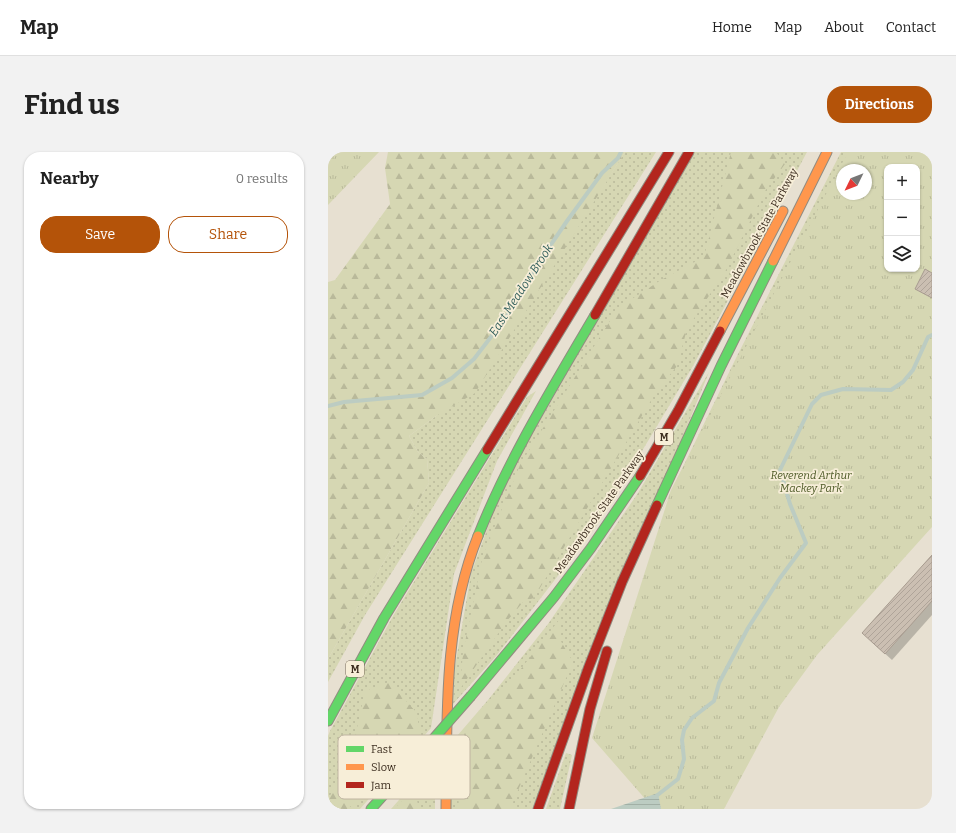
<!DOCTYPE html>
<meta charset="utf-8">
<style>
body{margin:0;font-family:Bitter,serif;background:#f2f2f2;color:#222}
.controls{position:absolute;right:12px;top:12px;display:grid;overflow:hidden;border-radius:8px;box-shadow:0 1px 3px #0004}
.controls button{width:36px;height:36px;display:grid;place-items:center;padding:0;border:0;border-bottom:1px solid #e0e0e0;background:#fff;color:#222;font:20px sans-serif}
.compass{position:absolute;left:508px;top:12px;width:36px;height:36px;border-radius:50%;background:#fff;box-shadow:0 1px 3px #0004;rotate:227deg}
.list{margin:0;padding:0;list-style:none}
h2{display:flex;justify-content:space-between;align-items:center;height:52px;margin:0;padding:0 16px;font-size:17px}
h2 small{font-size:13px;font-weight:400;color:#767676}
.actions{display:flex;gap:8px;padding:12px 16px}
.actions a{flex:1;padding:9px 0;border:1px solid #b45309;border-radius:16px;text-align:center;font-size:14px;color:#b45309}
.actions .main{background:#b45309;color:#fff}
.icon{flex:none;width:22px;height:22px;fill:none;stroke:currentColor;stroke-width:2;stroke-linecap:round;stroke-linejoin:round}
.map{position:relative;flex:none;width:604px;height:657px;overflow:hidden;border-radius:16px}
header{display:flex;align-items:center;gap:24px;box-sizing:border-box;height:56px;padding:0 20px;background:#fff;border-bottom:1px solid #e0e0e0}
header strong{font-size:19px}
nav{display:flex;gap:22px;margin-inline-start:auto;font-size:14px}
.intro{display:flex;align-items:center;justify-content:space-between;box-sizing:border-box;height:96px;padding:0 24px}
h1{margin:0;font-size:28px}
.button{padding:10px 18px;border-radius:16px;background:#b45309;color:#fff;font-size:14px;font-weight:700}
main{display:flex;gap:24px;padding:0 24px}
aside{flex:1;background:#fff;border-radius:16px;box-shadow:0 1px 3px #0004}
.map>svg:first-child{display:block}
.grass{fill:url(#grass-dots)}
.forest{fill:url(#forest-firs)}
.park{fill:url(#park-tufts);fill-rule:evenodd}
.water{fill:url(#water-rules)}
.shadow{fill:#0003}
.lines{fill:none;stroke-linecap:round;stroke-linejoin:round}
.stream{stroke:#bcccc2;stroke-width:4}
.building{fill:url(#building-hatch);stroke:#a89c90}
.fast-casing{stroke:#928b80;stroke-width:11}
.slow-casing{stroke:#928b80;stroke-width:11}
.jam-casing{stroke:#928b80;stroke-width:11}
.fast{stroke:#63d668;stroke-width:9}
.slow{stroke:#ff974d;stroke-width:9}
.jam{stroke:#b3261e;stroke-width:9}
.fast-bridge-casing{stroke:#928b80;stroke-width:11;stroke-linecap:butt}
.fast-bridge{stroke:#63d668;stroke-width:9}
.labels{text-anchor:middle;stroke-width:3.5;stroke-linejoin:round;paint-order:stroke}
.shield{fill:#f7eed8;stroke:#756857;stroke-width:1}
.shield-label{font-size:10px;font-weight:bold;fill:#3d2e20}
.street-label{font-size:11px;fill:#3d2e20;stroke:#f7eed8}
.park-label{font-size:11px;font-style:italic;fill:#4d5a26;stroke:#f7eed8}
.water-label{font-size:12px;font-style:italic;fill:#2f5d5a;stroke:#f7eed8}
.key{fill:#f7eed8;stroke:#bfb4a1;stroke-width:1}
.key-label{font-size:11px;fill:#3d2e20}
</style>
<header>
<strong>Map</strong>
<nav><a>Home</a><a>Map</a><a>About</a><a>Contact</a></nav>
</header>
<div class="intro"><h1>Find us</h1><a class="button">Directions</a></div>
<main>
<aside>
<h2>Nearby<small>0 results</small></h2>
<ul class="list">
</ul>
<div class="actions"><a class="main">Save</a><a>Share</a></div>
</aside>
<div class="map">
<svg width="604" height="657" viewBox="0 0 604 657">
<defs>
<pattern id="grass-dots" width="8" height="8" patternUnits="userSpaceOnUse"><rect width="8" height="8" fill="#d6d7b3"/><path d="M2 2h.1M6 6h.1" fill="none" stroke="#b9b99a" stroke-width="1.8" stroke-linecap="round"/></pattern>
<pattern id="forest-firs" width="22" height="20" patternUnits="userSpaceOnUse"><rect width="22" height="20" fill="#d6d7b3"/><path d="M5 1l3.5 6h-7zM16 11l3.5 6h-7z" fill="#b9b99a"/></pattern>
<pattern id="park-tufts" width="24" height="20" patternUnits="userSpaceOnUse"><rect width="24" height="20" fill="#d6d7b3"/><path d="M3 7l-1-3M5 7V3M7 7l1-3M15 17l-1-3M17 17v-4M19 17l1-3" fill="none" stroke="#b9b99a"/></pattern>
<pattern id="water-rules" width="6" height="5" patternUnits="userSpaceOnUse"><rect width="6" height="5" fill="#bcccc2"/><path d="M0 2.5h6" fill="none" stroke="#a2b0a6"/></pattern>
<pattern id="building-hatch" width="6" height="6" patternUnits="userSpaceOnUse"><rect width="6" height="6" fill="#cbbfb2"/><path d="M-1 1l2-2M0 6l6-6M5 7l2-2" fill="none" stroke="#afa499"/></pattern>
</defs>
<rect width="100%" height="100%" fill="#e7e0d1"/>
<path class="grass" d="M297 0H328L37 463 0 530V507L101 331 99 307 90 300 81 284 108 264 246 80Z
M366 0H479L365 214 272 369 169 503 125 552 126 520 143 422 175 333Z
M513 0H529L514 18 333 360 408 206Z
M381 220 204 657H122L123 591 160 548 220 472 310 341Z
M208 239 169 309 126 422 103 576 32 657H0V584L2 579 65 464 199 245Z
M238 601 244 603 232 657H218Z
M107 607V657H63Z"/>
<path class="forest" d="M60 0H297L147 241 108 264 81 284 90 300 99 307 101 331 0 507V130L7 128 62 52 57 16Z
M403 0H448L457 12 437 39 398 118 359 177 349 214 328 240 206 446 196 449 178 470 132 537 135 500 155 403 192 313 290 156 333 128 376 105Z
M231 468V486L245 510 182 657H131L128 604 129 585 182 531Z
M61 530 89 561 92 583 35 645 19 657H0V648L25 595 37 539Z
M86 636 91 657H66Z"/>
<path class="park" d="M0 0H51L0 53Z
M520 0H604V375L489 503 451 555 396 657H326L264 586 343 338ZM559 15H589V117H559ZM514 18H538V42H514Z"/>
<path class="water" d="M330 641 333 657H283Z"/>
<path class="shadow" d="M604 404V463L564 508 542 488Z"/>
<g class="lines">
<path class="stream" d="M0 254 16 250 94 243 124 226 146 207 179 164 207 116 239 69 274 21 290 6 293 0
M327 645 350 627 356 607 354 588 356 578 364 566 386 549 391 531 420 476 452 426 478 391 462 352 452 318 484 252 493 243 515 237 563 238 575 230 585 218 600 185 604 183"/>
</g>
<path class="building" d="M597 117 604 121V146L587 137Z
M604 403V449L557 502 534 481Z"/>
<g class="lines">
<g class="fast-casing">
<path id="fast" d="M329 353 393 214 445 109
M150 384C181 306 225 235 267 163
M143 544 226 445 263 396 312 324
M0 569 56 466 159 298
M43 657 86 609"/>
</g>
<g class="slow-casing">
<path id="slow" d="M445 109 499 0
M392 179 455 59
M118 657C119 565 115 471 150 384"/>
</g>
<g class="jam-casing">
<path id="jam" d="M267 163 361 0
M159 298 341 0
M312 324 350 259 392 179
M210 657 260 517 294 430 329 353
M241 657 262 557 279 499"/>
</g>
<use href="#fast" class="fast"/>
<use href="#slow" class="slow"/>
<use href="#jam" class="jam"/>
<g class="fast-bridge-casing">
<path id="fast-bridge" d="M86 609 143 544"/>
</g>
<use href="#fast-bridge" class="fast-bridge"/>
</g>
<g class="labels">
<g class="shield">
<rect x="327" y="277" width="18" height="16" rx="3"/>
<rect x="18" y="509" width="18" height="16" rx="3"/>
</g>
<g class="shield-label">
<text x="336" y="289">M</text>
<text x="27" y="521">M</text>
</g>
<g class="street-label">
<text transform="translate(431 81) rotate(-61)" y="4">Meadowbrook State Parkway</text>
<text transform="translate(271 360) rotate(-55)" y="4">Meadowbrook State Parkway</text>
</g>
<g class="park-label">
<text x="483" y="327">Reverend Arthur<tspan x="483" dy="13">Mackey Park</tspan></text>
</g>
<g class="water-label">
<text transform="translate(193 138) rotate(-57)" y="4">East Meadow Brook</text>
</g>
</g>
<rect x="10" y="583" width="132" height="64" rx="6" class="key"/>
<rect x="18" y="594" width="18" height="6" fill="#63d668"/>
<rect x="18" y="612" width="18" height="6" fill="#ff974d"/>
<rect x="18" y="630" width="18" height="6" fill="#b3261e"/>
<g class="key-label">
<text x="43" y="601">Fast</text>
<text x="43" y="619">Slow</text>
<text x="43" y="637">Jam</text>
</g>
</svg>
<div class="controls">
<button>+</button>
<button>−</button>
<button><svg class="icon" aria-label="layers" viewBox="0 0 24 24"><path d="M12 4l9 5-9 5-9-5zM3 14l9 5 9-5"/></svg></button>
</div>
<svg class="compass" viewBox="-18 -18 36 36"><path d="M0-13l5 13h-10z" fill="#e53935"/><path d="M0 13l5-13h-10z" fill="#767676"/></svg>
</div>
</main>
